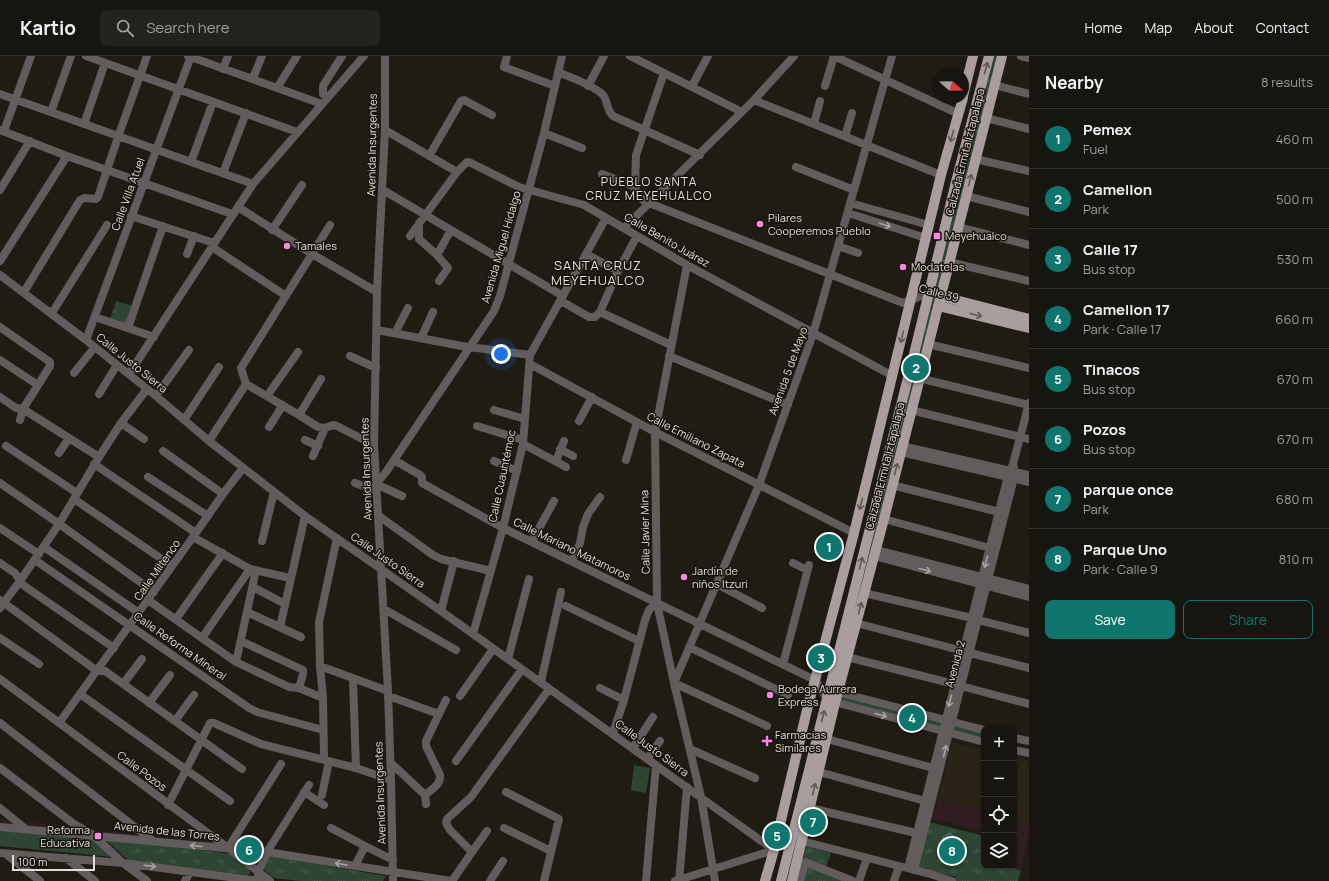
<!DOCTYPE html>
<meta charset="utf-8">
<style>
body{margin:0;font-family:Manrope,sans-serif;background:#24221d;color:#f1f3f6}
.controls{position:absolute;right:12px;bottom:12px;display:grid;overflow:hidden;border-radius:8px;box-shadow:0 1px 3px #0004}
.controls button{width:36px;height:36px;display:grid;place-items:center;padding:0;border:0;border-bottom:1px solid #36342f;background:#17150f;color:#f1f3f6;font:20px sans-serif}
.compass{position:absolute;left:933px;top:12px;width:36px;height:36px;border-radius:50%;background:#17150f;box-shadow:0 1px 3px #0004;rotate:110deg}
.scale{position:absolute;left:12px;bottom:10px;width:83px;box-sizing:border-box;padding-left:4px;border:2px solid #e0ded8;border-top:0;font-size:11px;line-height:14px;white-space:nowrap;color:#e0ded8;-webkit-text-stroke:3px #16130b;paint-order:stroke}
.you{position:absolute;left:501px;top:298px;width:14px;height:14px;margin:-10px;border:3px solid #fff;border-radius:50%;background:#1a73e8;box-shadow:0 0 0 6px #1a73e833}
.badge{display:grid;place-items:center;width:26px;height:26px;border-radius:50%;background:#0f766e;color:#fff;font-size:13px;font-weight:700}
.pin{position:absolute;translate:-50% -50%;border:2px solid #fff;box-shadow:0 1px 4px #0006}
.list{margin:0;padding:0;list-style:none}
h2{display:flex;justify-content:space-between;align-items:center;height:52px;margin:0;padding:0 16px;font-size:17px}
h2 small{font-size:13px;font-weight:400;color:#9e9f9e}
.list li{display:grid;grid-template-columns:26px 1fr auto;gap:12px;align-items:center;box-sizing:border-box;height:60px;padding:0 16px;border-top:1px solid #36342f}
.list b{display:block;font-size:15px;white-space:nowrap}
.list p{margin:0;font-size:13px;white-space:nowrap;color:#9e9f9e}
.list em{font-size:13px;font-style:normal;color:#9e9f9e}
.actions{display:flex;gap:8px;padding:12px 16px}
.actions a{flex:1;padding:9px 0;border:1px solid #0f766e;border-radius:8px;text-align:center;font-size:14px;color:#0f766e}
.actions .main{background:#0f766e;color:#fff}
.icon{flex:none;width:22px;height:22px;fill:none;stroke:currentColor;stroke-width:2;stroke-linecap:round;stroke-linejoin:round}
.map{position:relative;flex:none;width:1029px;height:825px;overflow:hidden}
header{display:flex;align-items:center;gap:24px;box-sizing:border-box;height:56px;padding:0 20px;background:#17150f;border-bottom:1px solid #36342f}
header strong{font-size:19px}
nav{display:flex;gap:22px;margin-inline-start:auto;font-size:14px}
.search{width:280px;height:36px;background:#24221d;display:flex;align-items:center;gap:10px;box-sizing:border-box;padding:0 14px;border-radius:8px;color:#9e9f9e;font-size:15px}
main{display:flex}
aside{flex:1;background:#17150f}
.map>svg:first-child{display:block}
.commercial{fill:#301d22}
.built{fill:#2a2416}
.park{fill:url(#park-tufts)}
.garden{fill:#2e4533}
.water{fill:url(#water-rules);stroke:#667d86}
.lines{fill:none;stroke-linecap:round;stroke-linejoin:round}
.minor{stroke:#625c5d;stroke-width:8}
.major{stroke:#a99d9e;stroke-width:10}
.oneway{stroke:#605854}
.oneway2{stroke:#a7a4a1}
.poi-dot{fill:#fb87e5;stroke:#16130b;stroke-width:1.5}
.labels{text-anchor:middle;stroke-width:3;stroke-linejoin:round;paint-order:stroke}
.street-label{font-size:11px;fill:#e0ded8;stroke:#16130b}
.poi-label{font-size:11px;fill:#e0ded8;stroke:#16130b;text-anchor:start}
.neighbourhood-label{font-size:12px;letter-spacing:1px;fill:#e8e3d8;stroke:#16130b}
.quarter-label{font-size:13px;letter-spacing:1px;fill:#e8e3d8;stroke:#16130b}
</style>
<header>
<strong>Kartio</strong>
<div class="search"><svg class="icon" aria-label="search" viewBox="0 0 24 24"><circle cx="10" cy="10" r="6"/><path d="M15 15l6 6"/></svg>Search here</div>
<nav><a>Home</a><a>Map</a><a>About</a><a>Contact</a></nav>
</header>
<main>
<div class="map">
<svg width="1029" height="825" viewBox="0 0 1029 825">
<defs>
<pattern id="park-tufts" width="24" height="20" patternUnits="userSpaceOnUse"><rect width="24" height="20" fill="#2e4533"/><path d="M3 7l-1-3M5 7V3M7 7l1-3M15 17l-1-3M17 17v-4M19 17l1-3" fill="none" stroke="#4c5f50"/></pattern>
<pattern id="water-rules" width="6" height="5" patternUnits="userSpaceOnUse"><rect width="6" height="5" fill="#315463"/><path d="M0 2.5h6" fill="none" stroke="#4f6c79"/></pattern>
</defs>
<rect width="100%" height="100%" fill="#1f1c14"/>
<path class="commercial" d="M938 743 984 755V776L932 763Z
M0 763 220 788 222 797 104 782 117 794 109 797 0 774Z
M1014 763 1029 767V782L1021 815 1008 810H1014Z"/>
<path class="built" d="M952 686 984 694V755L938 743Z
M1014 701 1029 705V767L1014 763Z"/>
<path class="park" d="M994 0H998L837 626 834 624Z
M116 245 133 250 126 269 110 263Z
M841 640 984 677V684L840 646Z
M929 766 984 780V810H1008L1021 815 1018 825H955L956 821 916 811Z
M103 781 230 798 250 814V817L248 819 129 805Z
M806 790 831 797 826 811 803 803Z
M269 800 386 820 383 825H301L274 822 263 813Z
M806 808 849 825H802Z"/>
<path class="garden" d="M634 709 650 712 646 737 631 734Z
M0 774 91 781 113 801 0 790Z"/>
<path class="water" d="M949 777 954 780 956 785 952 790 944 787 942 782Z"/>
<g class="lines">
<path class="minor" d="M86 0 297 76
M188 0 322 48
M385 0V74L377 236 374 389 388 635 391 724 393 825
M507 0 504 11 555 30
M630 0 742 56
M834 0 959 58
M1021 0 1029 2
M223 13 228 0
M558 16C570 21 593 29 602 38 608 43 606 54 613 60L700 99
M664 17 636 99 635 131 640 141 644 145 903 247 929 237 940 240
M253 22 262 0
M994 29 1029 38
M588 30 604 0
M692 30 708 0
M825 30 834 0
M277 32 297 0
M0 38 253 128
M328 41 323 38V30L342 0
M754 44 941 119
M51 56 71 0
M986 62 1029 73
M84 68 105 7
M814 68 820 45
M0 74 67 100 232 158
M385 74 457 116 467 106 471 107 519 131 584 149 687 209 893 320
M4 75 31 0
M544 77 582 92
M845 80 852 57
M429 100 461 45 464 44 492 59
M975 103 1029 115
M191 106 213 46
M796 111 854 134
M223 117 246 57
M602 118 635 131
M0 134 30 85
M383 134 563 240
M966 140 1029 156
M850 147 929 169
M238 151 312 198 377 236
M848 157 926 182
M131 160 214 187
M419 167V183L437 199
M958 171 1029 189
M624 172 754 44 794 0
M272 174 302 129
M410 180 457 116
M838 190 858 197
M212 191 286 240
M187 198 194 180
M586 198 618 215
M0 205 67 100
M949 206 1029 225
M687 209 655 376 657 547 674 627 701 741 715 825
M0 219 86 284 156 340 209 385 305 460 441 555 774 794
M439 225 448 212 437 199 451 174
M24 236 80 144 84 142 96 143 98 141 118 81 147 0
M561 245 589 261H595L600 256 671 289
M600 256 618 215 637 180
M52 257 107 169
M95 261 154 281
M0 271 50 306V310L23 353 20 364
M128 272 163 170
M377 274 462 290 530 299
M395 277 408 252
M421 282 433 256
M86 284 191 0
M928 288 1029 312
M350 300 376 312
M669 300 788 349
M0 304 38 329
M530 308 655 376 854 477
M74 317 94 292
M129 318 253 128 364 0
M919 322 1029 349
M246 328 241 312 330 169
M246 328 299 359 318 371 325 372 333 369 337 370 374 389
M99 338 117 309
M156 340 189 294
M267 340 298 296
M0 341 16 352 23 353 99 401
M494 354 525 363
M911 354 1029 383
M299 359 321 323
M184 364 219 311
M579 365 592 341
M121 367 144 383
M477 370 523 384
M269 371 283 349
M305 384 318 390
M209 385 246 328
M523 388 566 411
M6 390 77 437
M902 390 1029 419
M560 393 573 400
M163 395 223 438
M901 396 1029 426
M59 397 69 382
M313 400 325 372
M394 404 420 419 422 421V427L503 472 815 624 822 634 827 644 984 686
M626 404 637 366
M494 405 517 415
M556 405 564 385
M94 408 196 477
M148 421 208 460
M0 427 55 465 154 536
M355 427 376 435
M892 429 999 456
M402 440 376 428 386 416 494 255 500 240 544 77 562 0
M74 443 172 510
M379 460 433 499 441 503 491 515
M884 463 990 492
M0 472 39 498
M193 481 250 513 290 522
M262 485 274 436
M532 485 554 445
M44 491 139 557
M876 494 1029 533
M874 500 1029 541
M35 504 249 652 257 656 323 674
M572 505 580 487 583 471 588 458 600 441
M0 507 15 517 23 529 114 592
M793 507 807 514
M717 528 762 552
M253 531 285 548
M864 537 972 562
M0 544 93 612 98 615H105L242 713
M148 544 236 606 289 631 299 632 323 642
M566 550 639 585
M0 552 20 525 59 468 99 401 121 367 147 333
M384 553 456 594
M441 555 454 505
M247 556 301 581
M176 563 223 497
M978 564 1029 577
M856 567 963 595
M280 571 305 460
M473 578 503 472 523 388 530 299 606 162
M0 582 39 608
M202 582 250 513
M241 585 303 614V618L299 632
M689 591 788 639
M970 597 1029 612
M847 601 954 628
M508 603 529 523
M236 606 256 514
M783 608 809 509
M320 610 388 635
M0 623 228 792 270 825
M353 623 356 712
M541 626 561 536
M123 628 142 603
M961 630 1029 648
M600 632 624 644
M834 635 984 674
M80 638 230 745
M460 640 493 593
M388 642H394L439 658 426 685V690L440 719C441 729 432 733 425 739L391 707
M149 647 170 619
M439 658 446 644
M175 665 194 639
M0 667 153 785
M59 667 193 481 223 438 243 412
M767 670 674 627 759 429 813 278 892 0
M613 677 624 644 645 564 649 554 657 547
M1014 682 1029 685
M827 683 933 712
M633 692 653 661
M690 693 755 722
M1014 694 1029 697
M647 703 660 685
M324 704 323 642 320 610 319 566 337 482
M456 705 522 613
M0 712 74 768 93 779 123 807 147 825
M819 716 925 745
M304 736 324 749
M506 736 559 763 544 825
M322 739 329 705
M425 739 426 748
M168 749 210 667H214L261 688 356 712 391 724
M0 752 27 774
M810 752 916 777
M0 771 267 796 451 825
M331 772 365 790 393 804
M504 772 551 795
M802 785 930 818 952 825
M228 792 281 708
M472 796 487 775
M0 797 123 807 259 825
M6 798 40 825
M66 802 95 825
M355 810 365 790
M908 812 1008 420 1013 408 1029 347
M914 814 1014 422 1015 416 1013 408
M258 820V816L267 796 309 729
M185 825 190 816
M452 825 472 796 450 774 446 767 447 763 471 741 549 633
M490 825 503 805
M646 825 656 709
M675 825 774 794
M679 825 687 731
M800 825 805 806 853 825
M859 825 867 802
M894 825 899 810"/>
<path class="major" d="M963 40 973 0
M940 240 1029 263
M938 250 1029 272
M765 825 774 794 807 654 854 477 941 119 963 42
M781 825 915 294 956 126 989 0
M792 825 835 647 884 463 1002 0"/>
</g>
<defs><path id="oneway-shaft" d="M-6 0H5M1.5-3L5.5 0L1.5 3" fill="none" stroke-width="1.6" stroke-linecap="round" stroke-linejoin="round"/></defs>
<g class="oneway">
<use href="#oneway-shaft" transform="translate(986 12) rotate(-75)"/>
<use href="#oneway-shaft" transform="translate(952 80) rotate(106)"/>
<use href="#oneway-shaft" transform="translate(970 124) rotate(-76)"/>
<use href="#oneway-shaft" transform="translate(976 259) rotate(14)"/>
<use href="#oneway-shaft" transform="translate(902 281) rotate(103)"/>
<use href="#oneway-shaft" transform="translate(896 413) rotate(-76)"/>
<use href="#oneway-shaft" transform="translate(861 448) rotate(104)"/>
<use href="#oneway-shaft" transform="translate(861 507) rotate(-76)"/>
<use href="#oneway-shaft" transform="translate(860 552) rotate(-75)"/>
<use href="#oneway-shaft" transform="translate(823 660) rotate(-75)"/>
<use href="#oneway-shaft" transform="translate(814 733) rotate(-76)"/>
</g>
<g class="oneway2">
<use href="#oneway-shaft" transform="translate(885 169) rotate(17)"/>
<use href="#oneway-shaft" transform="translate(986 506) rotate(105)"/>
<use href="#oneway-shaft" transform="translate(925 514) rotate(15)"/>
<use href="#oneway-shaft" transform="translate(950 645) rotate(105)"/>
<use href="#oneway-shaft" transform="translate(881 659) rotate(15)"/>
<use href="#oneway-shaft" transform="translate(945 695) rotate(-76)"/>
<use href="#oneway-shaft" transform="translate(196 790) rotate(-175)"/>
<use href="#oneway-shaft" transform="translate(341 808) rotate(-171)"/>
<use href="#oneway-shaft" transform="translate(150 810) rotate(7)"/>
</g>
<g class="poi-dot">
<circle cx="760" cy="168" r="4"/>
<rect x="933" y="176" width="8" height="8" rx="2"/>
<circle cx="287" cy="190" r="4"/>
<circle cx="903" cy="211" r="4"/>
<circle cx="684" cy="521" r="4"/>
<circle cx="770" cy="639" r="4"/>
<path d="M765 679h4v4h4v4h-4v4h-4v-4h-4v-4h4z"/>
<rect x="94" y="776" width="8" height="8" rx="2"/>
</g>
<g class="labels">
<g class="street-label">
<text transform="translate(372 89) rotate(-89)" y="4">Avenida Insurgentes</text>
<text transform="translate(965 96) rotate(-76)" y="4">Calzada Ermita Iztapalapa</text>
<text transform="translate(128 138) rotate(-70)" y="4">Calle Villa Atuel</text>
<text transform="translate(667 184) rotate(30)" y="4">Calle Benito Juárez</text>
<text transform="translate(501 191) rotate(-74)" y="4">Avenida Miguel Hidalgo</text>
<text transform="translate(939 237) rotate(15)" y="4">Calle 39</text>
<text transform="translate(132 307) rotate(39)" y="4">Calle Justo Sierra</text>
<text transform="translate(788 315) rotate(-70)" y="4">Avenida 5 de Mayo</text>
<text transform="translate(696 384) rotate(27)" y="4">Calle Emiliano Zapata</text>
<text transform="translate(885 410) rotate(-76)" y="4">Calzada Ermita Iztapalapa</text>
<text transform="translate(366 413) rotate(-92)" y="4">Avenida Insurgentes</text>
<text transform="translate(502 420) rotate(-78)" y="4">Calle Cuauhtémoc</text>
<text transform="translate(645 476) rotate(-91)" y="4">Calle Javier Mina</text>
<text transform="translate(572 493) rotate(26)" y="4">Calle Mariano Matamoros</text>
<text transform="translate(388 504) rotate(35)" y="4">Calle Justo Sierra</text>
<text transform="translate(157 514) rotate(-55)" y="4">Calle Miltenco</text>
<text transform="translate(180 590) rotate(35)" y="4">Calle Reforma Mineral</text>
<text transform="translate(955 608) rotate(-75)" y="4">Avenida 2</text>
<text transform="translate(652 692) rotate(36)" y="4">Calle Justo Sierra</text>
<text transform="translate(142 715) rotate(37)" y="4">Calle Pozos</text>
<text transform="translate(380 737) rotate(-92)" y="4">Avenida Insurgentes</text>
<text transform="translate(167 775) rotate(6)" y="4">Avenida de las Torres</text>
</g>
<g class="poi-label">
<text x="768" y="166">Pilares<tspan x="768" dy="13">Cooperemos Pueblo</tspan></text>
<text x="945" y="184">Meyehualco</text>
<text x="295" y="194">Tamales</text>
<text x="911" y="215">Modatelas</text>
<text x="692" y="519">Jardín de<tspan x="692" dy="13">niños Itzuri</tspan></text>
<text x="778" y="637">Bodega Aurrera<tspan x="778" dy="13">Express</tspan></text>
<text x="775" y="683">Farmacias<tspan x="775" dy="13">Similares</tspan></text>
<text x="90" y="778" text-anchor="end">Reforma<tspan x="90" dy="13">Educativa</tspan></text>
</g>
<g class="neighbourhood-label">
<text x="649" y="130">PUEBLO SANTA<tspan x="649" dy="14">CRUZ MEYEHUALCO</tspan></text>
</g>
<g class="quarter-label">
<text x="598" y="214">SANTA CRUZ<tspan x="598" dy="15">MEYEHUALCO</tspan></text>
</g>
</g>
</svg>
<div class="controls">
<button>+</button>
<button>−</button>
<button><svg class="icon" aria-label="locate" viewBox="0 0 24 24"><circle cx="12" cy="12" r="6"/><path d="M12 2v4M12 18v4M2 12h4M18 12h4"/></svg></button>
<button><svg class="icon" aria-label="layers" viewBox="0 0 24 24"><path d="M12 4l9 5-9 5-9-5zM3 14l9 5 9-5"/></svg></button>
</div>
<svg class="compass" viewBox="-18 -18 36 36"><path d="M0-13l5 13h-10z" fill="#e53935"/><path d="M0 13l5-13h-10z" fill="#9e9f9e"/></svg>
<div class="scale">100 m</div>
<div class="you"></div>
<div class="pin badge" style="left:829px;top:491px">1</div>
<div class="pin badge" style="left:916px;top:312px">2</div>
<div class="pin badge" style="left:821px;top:602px">3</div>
<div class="pin badge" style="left:912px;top:662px">4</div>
<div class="pin badge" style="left:777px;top:780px">5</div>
<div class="pin badge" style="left:249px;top:794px">6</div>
<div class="pin badge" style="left:813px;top:766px">7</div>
<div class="pin badge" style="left:952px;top:795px">8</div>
</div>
<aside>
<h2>Nearby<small>8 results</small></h2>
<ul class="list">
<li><span class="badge">1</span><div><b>Pemex</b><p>Fuel</p></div><em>460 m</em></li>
<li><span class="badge">2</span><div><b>Camellon</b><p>Park</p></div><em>500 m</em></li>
<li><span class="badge">3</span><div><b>Calle 17</b><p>Bus stop</p></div><em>530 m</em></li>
<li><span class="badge">4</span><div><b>Camellon 17</b><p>Park · Calle 17</p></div><em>660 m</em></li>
<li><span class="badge">5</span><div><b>Tinacos</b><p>Bus stop</p></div><em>670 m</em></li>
<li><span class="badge">6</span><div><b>Pozos</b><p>Bus stop</p></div><em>670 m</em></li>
<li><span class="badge">7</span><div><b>parque once</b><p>Park</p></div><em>680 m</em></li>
<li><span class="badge">8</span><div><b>Parque Uno</b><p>Park · Calle 9</p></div><em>810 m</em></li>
</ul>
<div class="actions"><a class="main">Save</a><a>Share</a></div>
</aside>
</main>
